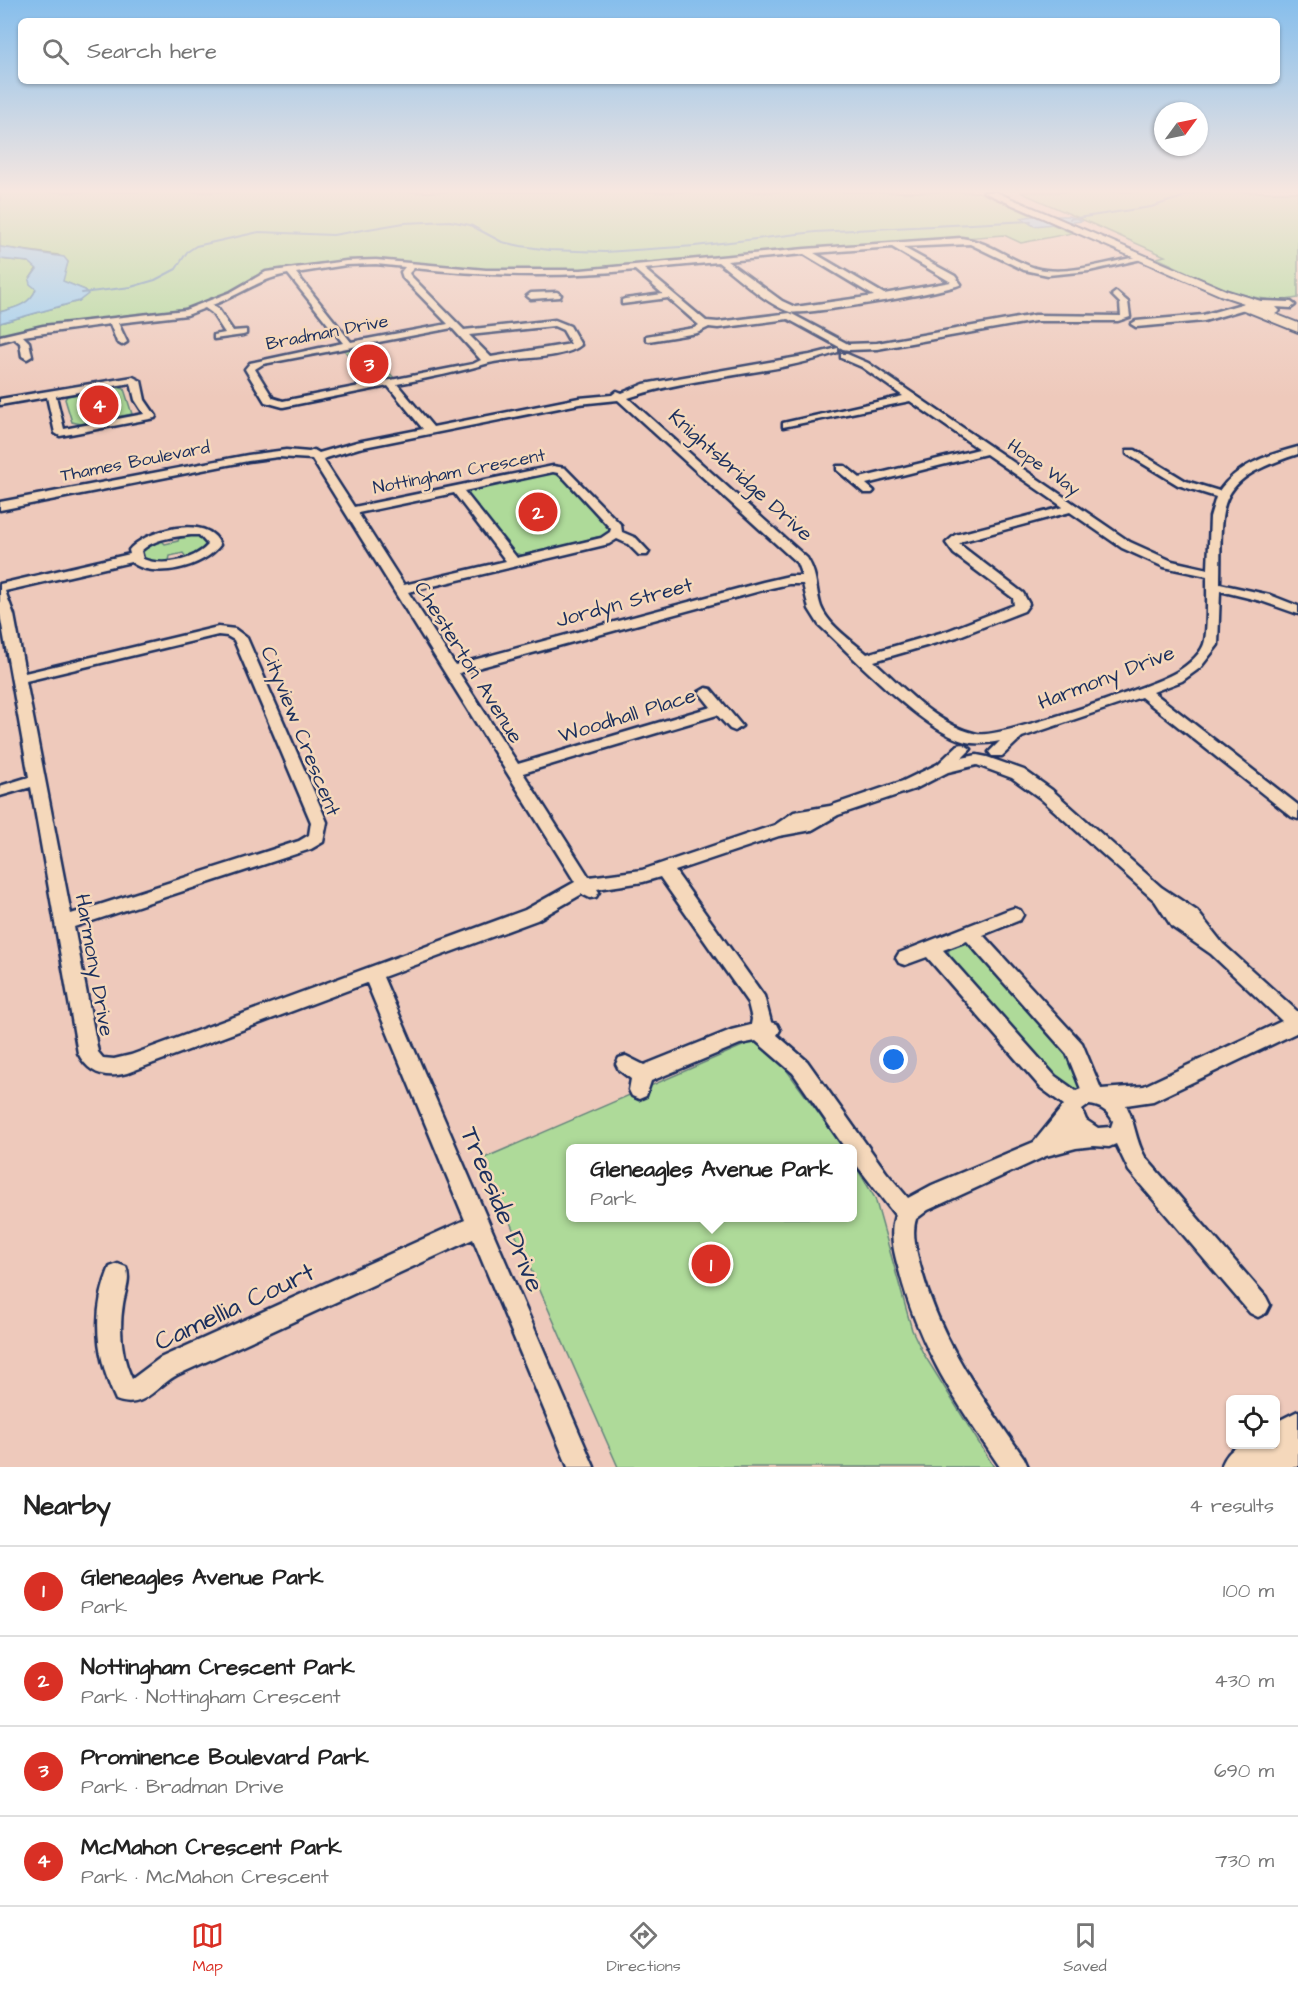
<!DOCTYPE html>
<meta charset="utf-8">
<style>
body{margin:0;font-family:"Architects Daughter",sans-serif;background:#f2f2f2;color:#222}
.controls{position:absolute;right:18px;bottom:18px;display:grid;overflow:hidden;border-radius:9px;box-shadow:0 2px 4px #0004}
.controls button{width:54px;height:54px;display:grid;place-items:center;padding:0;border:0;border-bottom:2px solid #e0e0e0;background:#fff;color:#222;font:30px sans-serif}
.compass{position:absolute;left:1154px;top:102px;width:54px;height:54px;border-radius:50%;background:#fff;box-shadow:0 2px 4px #0004;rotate:57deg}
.you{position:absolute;left:894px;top:1060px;width:21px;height:21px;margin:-15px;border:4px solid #fff;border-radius:50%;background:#1a73e8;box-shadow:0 0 0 9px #1a73e833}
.badge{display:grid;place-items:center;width:39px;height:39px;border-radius:50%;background:#d93025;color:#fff;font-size:20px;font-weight:700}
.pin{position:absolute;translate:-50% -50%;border:3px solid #fff;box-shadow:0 2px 6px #0006}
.popup{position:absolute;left:566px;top:1144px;width:291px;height:78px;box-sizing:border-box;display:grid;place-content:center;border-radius:9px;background:#fff;filter:drop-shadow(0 2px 4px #0005);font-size:20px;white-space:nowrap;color:#767676}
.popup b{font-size:22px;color:#222}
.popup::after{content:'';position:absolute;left:50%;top:100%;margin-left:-12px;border:12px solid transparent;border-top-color:#fff}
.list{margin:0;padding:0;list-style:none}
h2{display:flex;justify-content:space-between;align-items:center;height:78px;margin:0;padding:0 24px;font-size:26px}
h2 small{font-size:20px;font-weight:400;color:#767676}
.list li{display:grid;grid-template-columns:39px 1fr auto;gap:18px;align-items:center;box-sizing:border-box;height:90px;padding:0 24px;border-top:2px solid #e0e0e0}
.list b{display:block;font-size:22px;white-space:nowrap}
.list p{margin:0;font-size:20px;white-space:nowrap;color:#767676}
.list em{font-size:20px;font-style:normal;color:#767676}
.icon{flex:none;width:33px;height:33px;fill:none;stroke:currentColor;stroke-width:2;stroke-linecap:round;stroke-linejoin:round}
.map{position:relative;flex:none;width:1298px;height:1467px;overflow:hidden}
.search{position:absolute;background:#fff;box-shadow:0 2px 4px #0004;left:18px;right:18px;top:18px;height:66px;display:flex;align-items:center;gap:15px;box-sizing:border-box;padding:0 21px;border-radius:9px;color:#767676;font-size:22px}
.sheet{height:438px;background:#fff}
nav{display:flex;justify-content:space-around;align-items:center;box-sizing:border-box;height:84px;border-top:2px solid #e0e0e0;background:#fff;font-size:16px;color:#767676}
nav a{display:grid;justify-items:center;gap:3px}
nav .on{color:#d93025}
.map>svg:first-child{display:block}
.green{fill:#aeda99;stroke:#64847c;stroke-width:1.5}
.water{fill:#94cdf3;stroke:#648eb7;stroke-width:1.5}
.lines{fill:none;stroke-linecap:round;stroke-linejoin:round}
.stream{stroke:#648eb7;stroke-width:2}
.minor-casing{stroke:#1b2f5e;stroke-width:5}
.tertiary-casing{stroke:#1b2f5e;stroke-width:4}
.secondary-casing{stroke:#1b2f5e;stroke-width:5}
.minor{fill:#f5d8bb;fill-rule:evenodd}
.tertiary{fill:#f5d8bb;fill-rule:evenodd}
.secondary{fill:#f5d8bb;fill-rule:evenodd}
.labels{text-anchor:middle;stroke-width:5;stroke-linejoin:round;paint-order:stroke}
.far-street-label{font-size:18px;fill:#1b2f5e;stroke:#f5d8bb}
.street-label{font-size:21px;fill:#1b2f5e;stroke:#f5d8bb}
.near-street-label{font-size:26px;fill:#1b2f5e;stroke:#f5d8bb}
</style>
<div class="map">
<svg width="1298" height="1467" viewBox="0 0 1298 1467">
<rect width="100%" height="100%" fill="#eec9bb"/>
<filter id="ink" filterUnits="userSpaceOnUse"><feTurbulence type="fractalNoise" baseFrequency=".0167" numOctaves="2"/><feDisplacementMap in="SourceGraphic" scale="12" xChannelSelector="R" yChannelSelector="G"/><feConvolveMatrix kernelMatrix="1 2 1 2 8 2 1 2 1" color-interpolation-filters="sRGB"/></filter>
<g filter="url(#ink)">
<path class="green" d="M0 192H979L1072 233 1021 243 1004 235 814 249 581 272 481 271 384 261 281 269 261 275 231 293 188 310 0 337V323L79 301 85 290 62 281 68 262 58 255 0 247Z
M1020 192H1298V298C1249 308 1200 277 1157 258L1165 256Z
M0 259 29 262 37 268 29 280 36 289C31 304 15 308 0 312Z
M367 345 368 347 394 378 370 382 344 350Z
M116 387 124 389 132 414 81 424 72 422 65 399 67 396Z
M542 471 557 472 563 477 612 532 603 538 597 537 528 556 513 553 466 492Z
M185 535 202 536 207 544 205 549 186 557 183 553 170 556 169 561C160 563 150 564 143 558L142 551 148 544 161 540 165 544 178 541 180 536Z
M960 943H970L1067 1048 1082 1089 1070 1096 948 956 949 949Z
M754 1041 774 1053 844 1148H570V1218H852V1160L875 1198 912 1330 923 1353 994 1467H618L482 1159Z"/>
<path class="water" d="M1033 216H1069L1083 221 1034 226 1021 218Z
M0 247 64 257 68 262 63 281 85 290 88 294 79 301 0 323V312C15 308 31 304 36 289L30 284 29 280 37 269 29 262 0 259Z"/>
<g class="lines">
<path class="stream" d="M1070 219 1151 207 1198 192
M82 293 131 287 155 280 176 269 187 252 196 246 259 232 333 235 404 223 450 221 470 225 502 242 521 246 549 250 605 252 695 246 815 232 1031 221"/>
<g class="minor-casing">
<path id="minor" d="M961 238C989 241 1009 260 1035 268 1068 277 1109 261 1142 256L1146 258 1089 271 1048 275 1024 270 970 244 902 247 955 276 961 284C951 291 802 316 790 312 766 304 738 277 718 262L644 269 706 321 718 322 790 313 848 344 877 343 1035 315 1121 316 1120 303 1112 295 1116 292 1128 302 1130 317 1118 321H1035L877 349 849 350 843 349 788 319 718 328 709 327 697 333 649 341 646 340V336L694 328 699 325 668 298 622 304V300L625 299 663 294 635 270C560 278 488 276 414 268L409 273 410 275 464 330 555 320 570 326 581 345C564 360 512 357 489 363 459 372 429 378 397 384L433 427 579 398 612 395 617 391 622 393 644 384 810 355 838 348V352C771 376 696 375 628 398L807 558C818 576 815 588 821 607 829 626 852 641 867 654L947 631 1014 605 1013 598 954 554 946 543 955 535 1063 507 986 454 866 484 874 491 872 493H864L837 470V466H845L860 478 979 449 910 401 783 427V423L903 396 862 367 841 358V354H847L868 363 1130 542 1172 561 1208 569 1210 517 1216 497 1178 485 1127 454V450H1135L1186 481 1219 491C1238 464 1268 455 1298 447V454C1211 482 1222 502 1220 584L1270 595 1298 606V614L1261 601 1220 591 1218 645 1200 668 1182 681 1153 692 1298 805V819L1292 817 1141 697 1022 737 1002 756H992L989 752 1000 741C990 743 981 744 972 743 929 738 852 655 819 625L809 609 803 584H789L771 588 459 673 518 764 711 707 699 692 706 688 711 689 742 726 735 731 730 729 717 715 523 773 589 877 642 870 775 825 794 812 830 806 903 781 938 764 958 745 963 744 971 749 962 758 977 755 987 757 1024 770 1052 790 1161 887 1197 911 1223 944 1298 1012V1032L1153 1101 1126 1105C1135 1122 1135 1140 1145 1157L1266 1297 1270 1305 1266 1313 1258 1317 1250 1313 1129 1171 1116 1144 1109 1147 1094 1146 1076 1148 1046 1156 928 1210 916 1219C911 1234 917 1254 921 1269 942 1345 981 1395 1024 1458L1028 1467H1000C956 1401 919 1349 899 1270 894 1253 889 1233 895 1215L852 1159V1148H845L793 1073 756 1041 740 1044 651 1081 646 1096 639 1099 632 1096 629 1090 631 1079 619 1070 616 1064 619 1058 626 1056 644 1065 731 1030 751 1025 752 1019 748 1003 660 877 643 882 597 889 599 892 596 897 590 898 582 894 537 920 383 977 594 1467H568L473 1239 177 1375C156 1386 143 1411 116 1400 96 1357 91 1312 110 1267L118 1264 126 1267C131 1279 125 1291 123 1304 119 1329 121 1356 132 1379L160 1358 465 1220 367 983 127 1073C105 1079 89 1074 78 1053L31 787 0 796V786L29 777 0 614V584L130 554 129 550C145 530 209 513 220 545 204 567 154 580 131 562L5 591 14 615 25 673 218 627 235 629 247 638 327 822 323 842 311 849 74 927 98 1052 103 1058 114 1059 131 1055 525 910 575 882 312 459 278 457 248 461 0 510V502L248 455 286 450 309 452 314 450 319 453 357 442 423 429 388 386 283 407 265 402 245 369 250 363 343 343 288 274C261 278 238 296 212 305L218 309 233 331 246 330V334L243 335 214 339V335L225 333 212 313 205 308 187 315 118 323 127 342 122 345 117 342 110 324 23 336 29 342 32 356 27 359 22 356 20 343 14 338 0 342V336L43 326 185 310 231 292 266 272 346 261 376 260 486 270H581L805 249ZM892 247 951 282 884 294 814 253ZM804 254 874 296 795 307 782 301 727 261ZM376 264 405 267 401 272 403 278 448 324 351 342 296 273 346 265ZM554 326 563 330 571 344 491 357 469 335ZM452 328 481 360 473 364 283 401 273 398 255 369 263 364ZM618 400 797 563 802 576H789L763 582 455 665 408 592 609 544 617 539 628 544 639 555H647L649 552 636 538 622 532 621 525 565 468 553 466 354 507 323 459 359 448 579 404ZM553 472 558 473 565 479 611 529 610 532 601 538 517 558 464 491ZM454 493 506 561 404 585 358 513ZM1070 512 1122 548 1164 567 1207 576C1207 590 1208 634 1204 644 1200 656 1182 670 1171 675 1147 688 997 739 977 734 936 725 904 688 874 661L957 637 1024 611 1029 604 1023 593 959 544 963 541ZM191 535H199L208 545C194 561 162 567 143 559L141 551C155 538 173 537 191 535ZM218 635 227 636 234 640 311 822 309 835 299 841 71 914 26 681ZM977 765 1012 778 1040 798 1155 901 1172 927 1211 954 1282 1021 1144 1086 1101 1089 1082 1043 983 935 1020 920 1023 915 1020 910 1014 908 1008 910 899 953 896 958 899 963 905 965 927 957 1041 1088 1064 1105 1034 1142 932 1185 908 1198 886 1172 807 1061 777 1035 780 1030 777 1024 771 1022 764 996 675 871 779 836 812 830 838 815 915 789 948 772ZM967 941 1067 1054 1081 1089 1076 1091 1055 1076 943 950ZM1089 1105C1100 1106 1108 1111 1113 1121L1111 1127 1098 1128 1086 1120 1082 1110Z
M557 292 561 295 560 297 531 299 527 296 531 293Z
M1261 301 1291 302 1295 305 1291 308 1258 306 1257 304Z
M1245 303 1249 306 1248 308 1204 321 1136 327 1131 324 1136 321 1203 315Z
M133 377 141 381 145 400 156 416 155 418 60 436 55 433 47 397 0 405V399ZM131 383 135 400 144 414 64 429 56 396Z"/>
</g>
<g class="tertiary-casing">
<path id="tertiary" d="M983 192H996L1228 291 1274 305 1280 311 1275 314 1298 323V332L1241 309 1239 307 1244 303 1220 295Z"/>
</g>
<g class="secondary-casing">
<path id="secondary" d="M1298 1411V1467H1221C1232 1439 1249 1444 1276 1444V1422Z"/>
</g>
<use href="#minor" class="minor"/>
<use href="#tertiary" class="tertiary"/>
<use href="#secondary" class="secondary"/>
</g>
</g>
<linearGradient id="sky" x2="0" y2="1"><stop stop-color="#86beec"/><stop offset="0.48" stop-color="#f7e7e0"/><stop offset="1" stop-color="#f7e7e0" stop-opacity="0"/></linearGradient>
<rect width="1298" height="398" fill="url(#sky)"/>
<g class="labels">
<g class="far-street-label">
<text transform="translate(327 332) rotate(-11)" y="6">Bradman Drive</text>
<text transform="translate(135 461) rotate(-11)" y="6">Thames Boulevard</text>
<text transform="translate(1044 467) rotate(35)" y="6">Hope Way</text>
<text transform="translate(459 471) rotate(-11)" y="6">Nottingham Crescent</text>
</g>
<g class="street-label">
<text transform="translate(741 475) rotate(42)" y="7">Knightsbridge Drive</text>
<text transform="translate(624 602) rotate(-15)" y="7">Jordyn Street</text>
<text transform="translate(469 662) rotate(58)" y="7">Chesterton Avenue</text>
<text transform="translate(1106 677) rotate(-21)" y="7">Harmony Drive</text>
<text transform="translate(627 715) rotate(-17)" y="7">Woodhall Place</text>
<text transform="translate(301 731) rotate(68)" y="7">Cityview Crescent</text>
<text transform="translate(95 965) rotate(80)" y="7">Harmony Drive</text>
</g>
<g class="near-street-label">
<text transform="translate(503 1209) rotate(67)" y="9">Treeside Drive</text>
<text transform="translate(234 1306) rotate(-25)" y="9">Camellia Court</text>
</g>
</g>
</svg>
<div class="controls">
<button><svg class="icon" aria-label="locate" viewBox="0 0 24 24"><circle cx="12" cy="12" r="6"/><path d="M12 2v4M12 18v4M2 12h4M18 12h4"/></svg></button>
</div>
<svg class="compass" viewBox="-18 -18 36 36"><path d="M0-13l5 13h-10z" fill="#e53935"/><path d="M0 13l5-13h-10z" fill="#767676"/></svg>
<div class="you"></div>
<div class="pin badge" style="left:711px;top:1264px">1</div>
<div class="popup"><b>Gleneagles Avenue Park</b>Park</div>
<div class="pin badge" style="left:538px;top:512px">2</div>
<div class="pin badge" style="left:369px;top:364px">3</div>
<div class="pin badge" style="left:99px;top:405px">4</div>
<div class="search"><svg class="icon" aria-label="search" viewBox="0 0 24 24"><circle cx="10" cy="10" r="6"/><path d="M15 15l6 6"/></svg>Search here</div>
</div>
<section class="sheet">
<h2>Nearby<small>4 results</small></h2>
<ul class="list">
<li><span class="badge">1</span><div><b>Gleneagles Avenue Park</b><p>Park</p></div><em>100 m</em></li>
<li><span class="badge">2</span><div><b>Nottingham Crescent Park</b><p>Park · Nottingham Crescent</p></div><em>430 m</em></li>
<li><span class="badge">3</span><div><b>Prominence Boulevard Park</b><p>Park · Bradman Drive</p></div><em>690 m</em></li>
<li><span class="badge">4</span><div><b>McMahon Crescent Park</b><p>Park · McMahon Crescent</p></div><em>730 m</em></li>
</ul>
</section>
<nav>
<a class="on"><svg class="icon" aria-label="map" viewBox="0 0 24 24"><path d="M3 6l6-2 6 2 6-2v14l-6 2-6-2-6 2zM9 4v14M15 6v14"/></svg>Map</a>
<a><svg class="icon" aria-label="directions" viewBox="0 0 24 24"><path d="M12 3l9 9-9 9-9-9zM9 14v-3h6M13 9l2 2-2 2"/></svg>Directions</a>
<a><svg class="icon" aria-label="saved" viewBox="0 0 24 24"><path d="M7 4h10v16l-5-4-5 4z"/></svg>Saved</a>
</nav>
